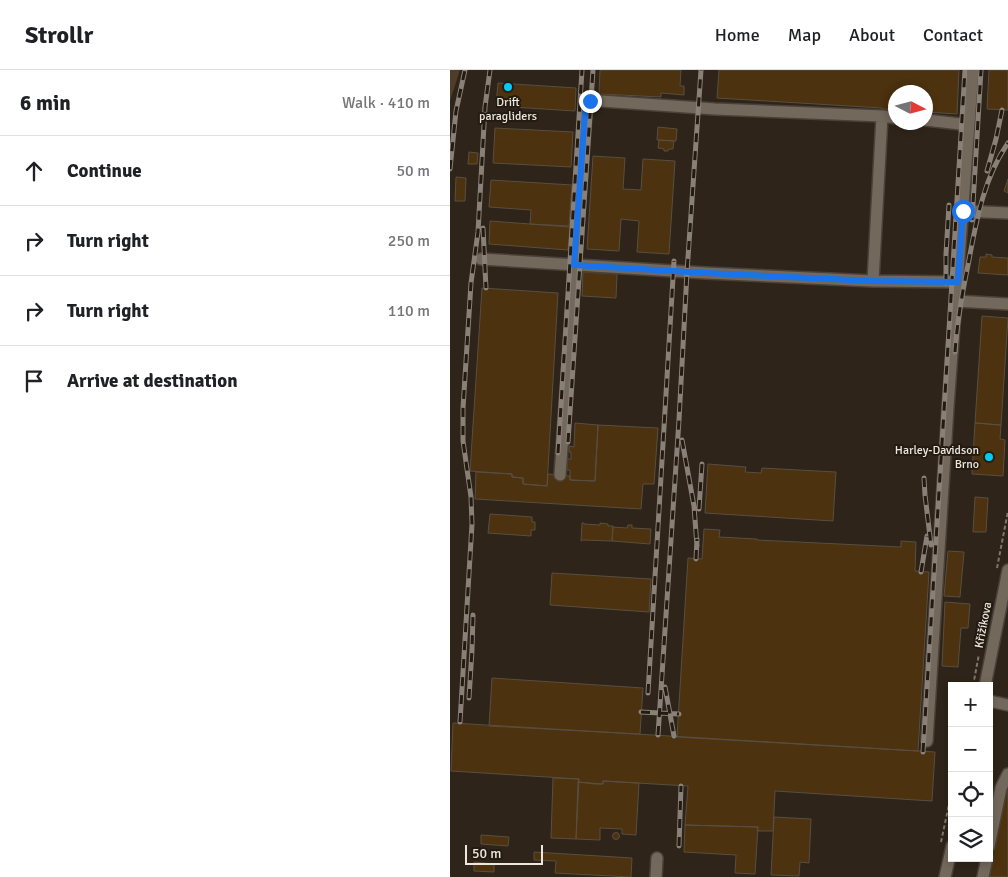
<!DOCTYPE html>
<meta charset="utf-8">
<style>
body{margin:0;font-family:Signika,sans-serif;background:#f2f2f2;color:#202124}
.controls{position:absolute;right:15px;bottom:15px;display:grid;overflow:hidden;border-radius:0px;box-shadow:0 2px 8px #0003}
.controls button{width:45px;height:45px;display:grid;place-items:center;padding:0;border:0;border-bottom:1px solid #e0e0e0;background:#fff;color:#202124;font:25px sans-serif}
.compass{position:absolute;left:438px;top:15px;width:45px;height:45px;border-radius:50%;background:#fff;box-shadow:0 2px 8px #0003;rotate:96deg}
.scale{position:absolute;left:15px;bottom:12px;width:78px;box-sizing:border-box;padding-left:5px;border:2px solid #ede7df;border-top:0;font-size:14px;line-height:18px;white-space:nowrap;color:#ede7df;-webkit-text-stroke:4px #241b10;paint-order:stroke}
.stop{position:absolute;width:15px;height:15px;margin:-11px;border:4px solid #1a73e8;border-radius:50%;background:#fff}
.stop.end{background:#1a73e8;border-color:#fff;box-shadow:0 1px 5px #0008}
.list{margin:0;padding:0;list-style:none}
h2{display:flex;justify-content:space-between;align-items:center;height:65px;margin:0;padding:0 20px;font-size:21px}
h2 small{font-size:16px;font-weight:400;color:#757577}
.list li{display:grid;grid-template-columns:32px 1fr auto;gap:15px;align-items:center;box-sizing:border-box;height:70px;padding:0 20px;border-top:1px solid #e0e0e0}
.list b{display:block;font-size:19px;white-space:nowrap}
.list em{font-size:16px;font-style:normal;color:#757577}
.icon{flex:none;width:28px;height:28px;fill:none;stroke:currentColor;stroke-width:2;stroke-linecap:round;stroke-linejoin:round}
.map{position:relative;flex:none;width:558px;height:807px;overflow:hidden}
header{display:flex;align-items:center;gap:30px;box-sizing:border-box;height:70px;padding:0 25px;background:#fff;border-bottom:1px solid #e0e0e0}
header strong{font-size:24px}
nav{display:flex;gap:28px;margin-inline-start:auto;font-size:18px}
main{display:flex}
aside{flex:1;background:#fff}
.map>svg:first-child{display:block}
.green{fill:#4f3d27}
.building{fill:#4c320e;stroke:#594e42}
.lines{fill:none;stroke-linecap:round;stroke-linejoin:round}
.minor-casing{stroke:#4a4139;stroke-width:14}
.path{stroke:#7e756b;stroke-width:2;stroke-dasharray:4 2.5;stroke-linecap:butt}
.minor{stroke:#73685c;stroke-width:11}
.rail-casing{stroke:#898178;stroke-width:5}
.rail{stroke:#241b10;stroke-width:3;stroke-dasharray:9;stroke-linecap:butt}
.route{stroke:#1a73e8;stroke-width:6}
.poi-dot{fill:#00cbf8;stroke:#241b10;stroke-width:2}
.labels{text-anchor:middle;stroke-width:4;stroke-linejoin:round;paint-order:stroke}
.poi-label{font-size:12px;fill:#ede7df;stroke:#241b10}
.street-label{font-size:12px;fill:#ede7df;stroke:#241b10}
</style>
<header>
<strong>Strollr</strong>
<nav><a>Home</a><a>Map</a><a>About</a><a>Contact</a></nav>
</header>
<main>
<aside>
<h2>6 min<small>Walk · 410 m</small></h2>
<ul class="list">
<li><svg class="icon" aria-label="ahead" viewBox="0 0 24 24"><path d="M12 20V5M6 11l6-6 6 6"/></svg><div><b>Continue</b></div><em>50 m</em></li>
<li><svg class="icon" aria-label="right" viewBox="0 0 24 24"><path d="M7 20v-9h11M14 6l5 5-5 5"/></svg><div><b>Turn right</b></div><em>250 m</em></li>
<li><svg class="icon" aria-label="right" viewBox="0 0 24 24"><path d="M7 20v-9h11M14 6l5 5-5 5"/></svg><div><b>Turn right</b></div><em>110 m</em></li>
<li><svg class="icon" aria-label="arrive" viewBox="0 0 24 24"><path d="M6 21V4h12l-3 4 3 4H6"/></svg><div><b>Arrive at destination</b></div></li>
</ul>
</aside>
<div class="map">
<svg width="558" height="807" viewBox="0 0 558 807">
<rect width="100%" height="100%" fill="#2e2419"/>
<path class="green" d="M0 0H10L0 31Z"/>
<path class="building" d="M150 0H231L230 16H234V25L211 23V27L149 24Z
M269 0H509L507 44 476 42V22H446V40L432 39V38L267 28Z
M539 0H558V40L537 39Z
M48 13 126 18 125 41 46 36Z
M208 57 227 59 226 71 207 70Z
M45 58 123 62 121 97 43 93Z
M209 70 224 71 223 79H219L218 81H214V79L208 78Z
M19 82 28 83 27 94H18Z
M143 86 175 88 173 119 191 120 193 89 225 91 219 184 187 182 189 151 171 149 169 181 137 179Z
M6 107 16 108 15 131H5Z
M558 109V123L554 121Z
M41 110 122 115 119 156 80 154 81 140 39 137Z
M40 151 120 157 118 180 39 174Z
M536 184 542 185V187L558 188V205L528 203 530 187H536Z
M133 202 167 204 166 228 132 226Z
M32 218 108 223 97 416 73 414V408L62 407V404L20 401Z
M532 246 558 248 551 355 525 353Z
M125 353 148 355 145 411 120 410V400H117V389H121V382H119V376L124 377Z
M525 353 551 355 550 369 555 370 553 406 522 404Z
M148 355 208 358 204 414H193L191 439 25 429 26 402 62 404V407L73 408V414L97 416 98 404 120 406V410L145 411Z
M258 394 296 397 295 402 311 403 312 398 386 402 383 451 255 443Z
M525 427 538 428 536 462H523Z
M40 444 82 447V452H85V460H81V466L38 463Z
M132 453H134V454L150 455V453L158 454V456H163L162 471 133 470 131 471Z
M178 455H182V458L201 459 200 474 162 471 163 457 177 458Z
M254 459 270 460 269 467 307 469V470L451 477V471L466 472 465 501 479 502 468 681 227 667 238 488 252 489Z
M498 481 514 482 510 527 494 526Z
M102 503 201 509 199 542 100 535Z
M495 532 520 534 518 558H511L508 597 492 596Z
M42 608 193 618 190 664 39 656Z
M3 653 485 682 482 731 325 721 323 761H307L308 757 235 755 238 716 153 711V714H145L128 712 129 709 1 701Z
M103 708 129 709 126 769 101 768Z
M153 711 189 713 186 765 172 764V759L150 758V770L126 769 128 712 153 714Z
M555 718H558V807H537Z
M324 747 361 749 359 793 350 792 349 806 321 805Z
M235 755 308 757 305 804 285 803 286 785 234 782Z
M162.5 766a3.5 3.5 0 1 1 7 0a3.5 3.5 0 1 1-7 0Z
M31 765 59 767 58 776 31 774Z
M84 782 182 788 181 807 105 803 106 791 84 790Z
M24 792 44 794V802L24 801Z"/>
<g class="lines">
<g class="minor-casing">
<path id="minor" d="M476 50 519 55
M513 141 558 143
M31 189 256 203 423 211 508 212
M423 211 432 46 446 48
M506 231 558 234
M110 405 137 30 265 39 432 46
M535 616 558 500
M539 631 558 635
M477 671 498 337 523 0
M539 776 551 718 558 704
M206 807 207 788
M495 807 502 776
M533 807 537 788"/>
</g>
<path class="path" d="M547 498 558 441
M523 616 529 584
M491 772 502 720"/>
<use href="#minor" class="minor"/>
<g class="rail-casing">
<path id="rail" d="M0 99 6 41 15 0
M537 101 546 69 552 40
M522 150 531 0
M33 158 36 218
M496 213V184L499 135
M505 282C507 253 512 224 518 195 526 153 533 109 558 73
M232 370 244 436 247 476
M118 372 143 0
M108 383 132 0
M474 408 475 425 481 475
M249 439 252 394
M246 489 247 469
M471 502 477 466
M215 617 224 666
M198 623 224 191
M19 628 22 580 23 545
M191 642 229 644
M10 652 22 454 21 427 13 371V338L21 213 28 162 35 37 40 0
M208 665 229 350 237 202 251 0
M473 682 515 0
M229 776 231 716"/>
</g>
<use href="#rail" class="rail"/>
</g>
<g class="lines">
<path class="route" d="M140 31 136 30 124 195 256 203 423 211 508 212 513 141"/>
</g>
<g class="poi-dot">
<circle cx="58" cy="17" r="5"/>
<circle cx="539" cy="387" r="5"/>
</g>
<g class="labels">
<g class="poi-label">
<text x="58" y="36">Drift<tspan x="58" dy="14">paragliders</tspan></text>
<text x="529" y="384" text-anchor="end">Harley-Davidson<tspan x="529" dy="14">Brno</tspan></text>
</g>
<g class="street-label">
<text transform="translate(533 555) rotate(-79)" y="4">Křižíkova</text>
</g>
</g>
</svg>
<div class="controls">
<button>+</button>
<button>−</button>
<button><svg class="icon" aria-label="locate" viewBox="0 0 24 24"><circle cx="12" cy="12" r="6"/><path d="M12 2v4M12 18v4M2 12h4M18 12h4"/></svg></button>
<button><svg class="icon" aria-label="layers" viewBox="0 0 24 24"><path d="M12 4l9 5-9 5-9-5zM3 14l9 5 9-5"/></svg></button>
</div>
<svg class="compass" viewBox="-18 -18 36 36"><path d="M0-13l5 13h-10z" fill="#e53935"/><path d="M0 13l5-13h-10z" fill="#757577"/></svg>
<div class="scale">50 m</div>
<div class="stop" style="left:513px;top:141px"></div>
<div class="stop end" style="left:140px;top:31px"></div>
</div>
</main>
